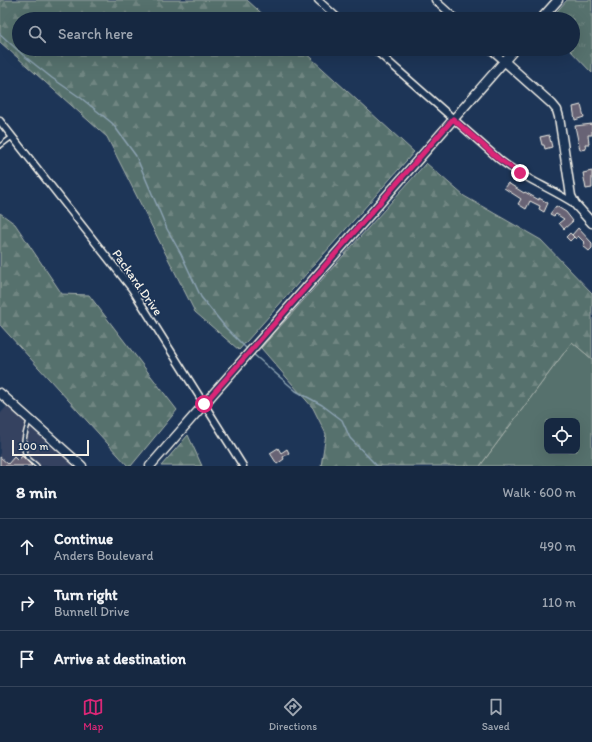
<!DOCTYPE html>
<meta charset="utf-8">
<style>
body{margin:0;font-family:Itim,sans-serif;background:#1f3048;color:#f1f3f6}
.controls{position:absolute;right:12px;bottom:12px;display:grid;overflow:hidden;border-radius:8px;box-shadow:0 4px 16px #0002}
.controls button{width:36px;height:36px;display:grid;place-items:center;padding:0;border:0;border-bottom:1px solid #35445a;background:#162841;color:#f1f3f6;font:20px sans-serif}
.scale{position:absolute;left:12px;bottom:10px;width:77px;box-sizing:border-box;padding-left:4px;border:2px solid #f4f1e8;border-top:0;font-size:11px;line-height:14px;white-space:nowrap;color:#f4f1e8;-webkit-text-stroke:3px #1d3557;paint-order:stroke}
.stop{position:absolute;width:12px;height:12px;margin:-9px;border:3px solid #db2777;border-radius:50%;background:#fff}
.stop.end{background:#db2777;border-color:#fff;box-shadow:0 1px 4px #0008}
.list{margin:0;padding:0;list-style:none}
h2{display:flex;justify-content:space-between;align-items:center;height:52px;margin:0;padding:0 16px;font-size:17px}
h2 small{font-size:13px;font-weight:400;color:#9ea6b1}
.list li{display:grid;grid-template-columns:26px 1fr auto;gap:12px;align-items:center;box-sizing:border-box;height:56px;padding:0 16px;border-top:1px solid #35445a}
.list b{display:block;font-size:15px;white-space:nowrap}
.list p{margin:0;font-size:13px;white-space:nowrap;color:#9ea6b1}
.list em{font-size:13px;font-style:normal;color:#9ea6b1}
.icon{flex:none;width:22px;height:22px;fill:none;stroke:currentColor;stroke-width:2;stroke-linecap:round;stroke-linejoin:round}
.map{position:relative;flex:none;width:592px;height:466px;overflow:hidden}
.search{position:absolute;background:#162841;box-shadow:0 4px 16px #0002;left:12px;right:12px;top:12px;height:44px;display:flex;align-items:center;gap:10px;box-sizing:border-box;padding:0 14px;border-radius:22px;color:#9ea6b1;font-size:15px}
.sheet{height:220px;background:#162841}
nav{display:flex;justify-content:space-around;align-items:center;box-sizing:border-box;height:56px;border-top:1px solid #35445a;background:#162841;font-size:11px;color:#9ea6b1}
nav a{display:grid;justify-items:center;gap:2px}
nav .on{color:#db2777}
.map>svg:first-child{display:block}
.built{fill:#344360}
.grass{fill:#57716d;stroke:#a6b1aa;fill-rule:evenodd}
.forest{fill:url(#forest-firs);stroke:#a6b1aa}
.park{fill:url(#park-tufts);stroke:#a6b1aa}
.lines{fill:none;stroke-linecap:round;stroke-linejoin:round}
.stream{stroke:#8ba2b1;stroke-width:1.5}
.building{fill:#686374;stroke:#f4f1e8}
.lane-casing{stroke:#f4f1e8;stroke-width:6}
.street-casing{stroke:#f4f1e8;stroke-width:9}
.secondary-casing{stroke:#f4f1e8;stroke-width:11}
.lane{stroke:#1d3557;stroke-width:3}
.street{stroke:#1d3557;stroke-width:6}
.secondary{stroke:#1d3557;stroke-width:8}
.route{stroke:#db2777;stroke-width:5}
.labels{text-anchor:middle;stroke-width:3.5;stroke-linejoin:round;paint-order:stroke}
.street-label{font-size:13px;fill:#f4f1e8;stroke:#1d3557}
</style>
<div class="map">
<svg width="592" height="466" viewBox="0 0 592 466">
<defs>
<pattern id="forest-firs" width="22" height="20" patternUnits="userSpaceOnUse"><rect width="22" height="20" fill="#57716d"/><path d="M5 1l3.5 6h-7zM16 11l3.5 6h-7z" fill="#708682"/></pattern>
<pattern id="park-tufts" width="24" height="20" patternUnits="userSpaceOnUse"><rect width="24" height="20" fill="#57716d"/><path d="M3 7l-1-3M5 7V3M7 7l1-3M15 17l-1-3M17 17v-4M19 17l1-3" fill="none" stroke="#708682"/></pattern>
</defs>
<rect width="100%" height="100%" fill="#1d3557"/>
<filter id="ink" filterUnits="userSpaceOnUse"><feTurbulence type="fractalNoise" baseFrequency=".025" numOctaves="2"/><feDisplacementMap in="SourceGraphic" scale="8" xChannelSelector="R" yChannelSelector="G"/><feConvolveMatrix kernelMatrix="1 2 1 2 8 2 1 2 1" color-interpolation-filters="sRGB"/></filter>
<g filter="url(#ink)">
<path class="built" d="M7 406 76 466H0V414Z"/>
<path class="grass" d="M572 342 592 359V466H480ZM547 421H577V451H547Z"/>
<path class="forest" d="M0 0H247L268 19H19V49H301L414 152 239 350 195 312 107 137 0 42Z
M426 163 464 196 541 240 592 293V359L572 342 480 466H321L326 434 313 408 261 348Z
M0 213 15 224 62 294 89 295 177 410 131 466H128L0 325Z
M188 435 202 466H161Z"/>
<path class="park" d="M567 0H592V73L569 49H573V19H550Z"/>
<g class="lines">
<path class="stream" d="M0 34 23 55 52 78 81 98 112 123 136 156 167 229 181 254 201 297 226 328 247 349
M252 353 296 391 322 405 342 420 350 438 377 466"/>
</g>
<path class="building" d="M581 105 584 117 575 120 573 107Z
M592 124V135H588L589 144H585L586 149 580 150 575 126Z
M549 135 552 147 545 149 544 145H542L540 137Z
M592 171V188L586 189 583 173Z
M508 183 524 193 525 192 539 200V198L548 203 544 212 539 209 540 206 530 201 526 209 518 204 521 199 504 188Z
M556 206 566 212 573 221 564 229 559 223 564 219 556 214 554 216 550 214Z
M578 228 592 243V248L589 251 583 246 585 243 578 236 576 239 572 235Z
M570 233 574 237 570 241 566 237Z
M278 448 281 453 287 449 289 453 283 457 284 459 277 464 270 453Z
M22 456 32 466H0V457L8 464 14 457 18 461Z"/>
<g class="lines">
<g class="lane-casing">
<path id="lane" d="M0 146 12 137
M29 421C26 431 20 447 27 457 29 460 34 463 37 466"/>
</g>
<g class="street-casing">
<path id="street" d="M318 0 339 19
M435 0 456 19
M374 49 500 160C523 178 550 188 575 204
M490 49 504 61
M0 121 132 289 243 466"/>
</g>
<g class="secondary-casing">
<path id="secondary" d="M541 19 558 0
M504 61 552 104 557 110 559 117 571 196 575 204 592 223
M0 393 82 466
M150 466 515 49"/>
</g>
<use href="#lane" class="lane"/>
<use href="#street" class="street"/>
<use href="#secondary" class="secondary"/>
</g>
</g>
<g class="lines" filter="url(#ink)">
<path class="route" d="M204 404 453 119 500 160 520 173"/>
</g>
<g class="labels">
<g class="street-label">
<text transform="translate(138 282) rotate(55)" y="5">Packard Drive</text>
</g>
</g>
</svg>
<div class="controls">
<button><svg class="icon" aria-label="locate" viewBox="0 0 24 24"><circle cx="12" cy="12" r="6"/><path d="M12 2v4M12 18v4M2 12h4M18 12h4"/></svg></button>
</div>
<div class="scale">100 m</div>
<div class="stop" style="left:204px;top:404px"></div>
<div class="stop end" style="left:520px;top:173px"></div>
<div class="search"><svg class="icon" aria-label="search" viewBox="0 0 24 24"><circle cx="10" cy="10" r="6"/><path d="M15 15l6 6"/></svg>Search here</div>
</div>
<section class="sheet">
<h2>8 min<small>Walk · 600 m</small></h2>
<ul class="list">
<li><svg class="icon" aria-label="ahead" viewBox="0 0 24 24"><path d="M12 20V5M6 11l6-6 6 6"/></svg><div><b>Continue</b><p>Anders Boulevard</p></div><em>490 m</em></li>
<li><svg class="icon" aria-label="right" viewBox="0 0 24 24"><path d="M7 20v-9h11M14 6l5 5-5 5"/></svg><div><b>Turn right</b><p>Bunnell Drive</p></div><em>110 m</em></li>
<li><svg class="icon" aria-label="arrive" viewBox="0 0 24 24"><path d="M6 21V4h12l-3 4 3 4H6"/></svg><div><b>Arrive at destination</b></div></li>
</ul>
</section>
<nav>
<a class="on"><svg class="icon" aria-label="map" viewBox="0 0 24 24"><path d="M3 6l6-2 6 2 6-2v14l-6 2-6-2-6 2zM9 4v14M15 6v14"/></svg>Map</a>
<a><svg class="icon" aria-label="directions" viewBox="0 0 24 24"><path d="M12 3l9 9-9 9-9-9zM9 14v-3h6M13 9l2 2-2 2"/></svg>Directions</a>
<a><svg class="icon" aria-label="saved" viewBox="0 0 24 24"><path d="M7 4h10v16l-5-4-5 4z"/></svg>Saved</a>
</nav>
